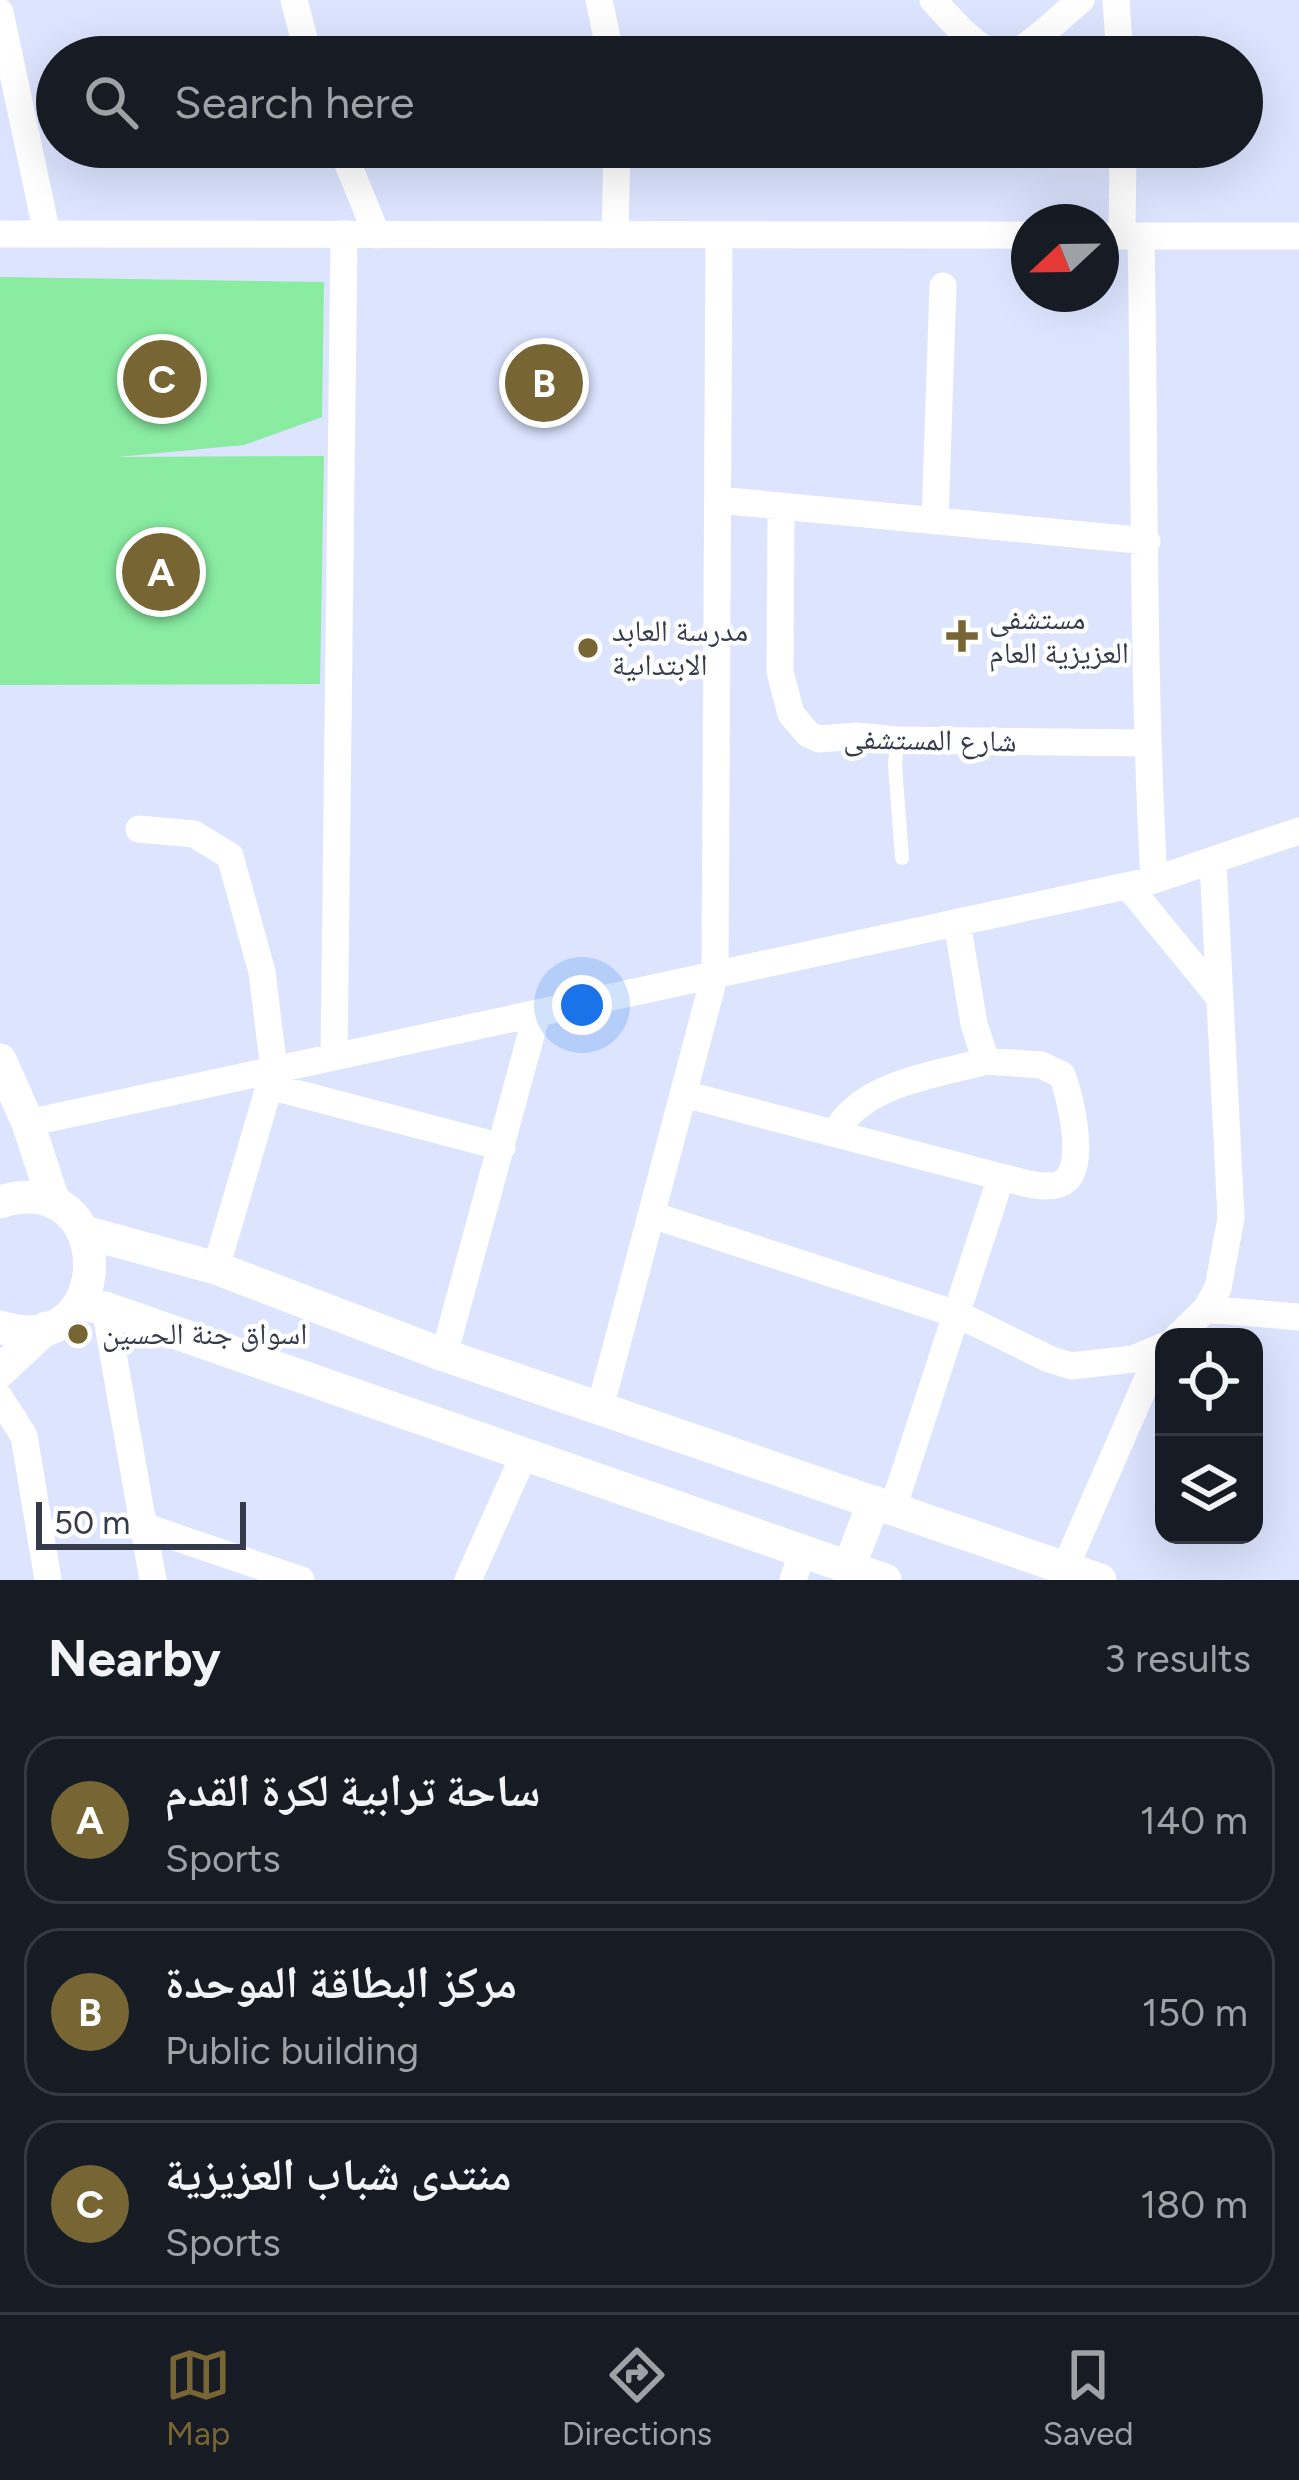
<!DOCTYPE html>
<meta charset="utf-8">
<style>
body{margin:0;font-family:Figtree,"Noto Naskh Arabic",sans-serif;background:#242831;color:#f1f3f6}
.controls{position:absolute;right:36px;bottom:36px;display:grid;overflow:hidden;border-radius:24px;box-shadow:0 12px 48px #0002}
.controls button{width:108px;height:108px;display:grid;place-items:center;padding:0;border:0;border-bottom:3px solid #363941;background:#171b24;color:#f1f3f6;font:60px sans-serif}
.compass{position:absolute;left:1011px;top:204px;width:108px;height:108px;border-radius:50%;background:#171b24;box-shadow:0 12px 48px #0002;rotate:248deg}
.scale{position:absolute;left:36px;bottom:30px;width:210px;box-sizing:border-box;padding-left:12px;border:6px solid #353b4b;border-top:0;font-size:33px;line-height:42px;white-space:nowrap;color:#353b4b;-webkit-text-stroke:9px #fff;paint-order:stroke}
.you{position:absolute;left:582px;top:1005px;width:42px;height:42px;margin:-30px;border:9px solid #fff;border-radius:50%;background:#1a73e8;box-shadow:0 0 0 18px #1a73e833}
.badge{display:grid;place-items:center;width:78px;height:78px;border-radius:50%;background:#776634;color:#fff;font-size:39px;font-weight:700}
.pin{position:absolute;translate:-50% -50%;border:6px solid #fff;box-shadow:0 3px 12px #0006}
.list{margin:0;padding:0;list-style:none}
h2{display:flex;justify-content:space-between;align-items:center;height:156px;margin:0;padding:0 48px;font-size:51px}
h2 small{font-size:39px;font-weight:400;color:#9ea1a6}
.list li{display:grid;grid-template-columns:78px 1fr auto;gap:36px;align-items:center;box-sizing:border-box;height:168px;margin:0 24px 24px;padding:0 24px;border:3px solid #363941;border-radius:36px}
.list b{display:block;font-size:45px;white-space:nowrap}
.list p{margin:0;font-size:39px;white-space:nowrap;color:#9ea1a6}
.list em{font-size:39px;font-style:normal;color:#9ea1a6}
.icon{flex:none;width:66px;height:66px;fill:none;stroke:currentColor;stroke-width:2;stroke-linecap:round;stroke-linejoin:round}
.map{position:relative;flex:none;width:1299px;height:1580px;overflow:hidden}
.search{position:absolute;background:#171b24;box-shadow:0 12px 48px #0002;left:36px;right:36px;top:36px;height:132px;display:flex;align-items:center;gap:30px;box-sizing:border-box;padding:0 42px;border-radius:66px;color:#9ea1a6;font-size:45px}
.sheet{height:732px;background:#171b24}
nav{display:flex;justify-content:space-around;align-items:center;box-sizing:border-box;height:168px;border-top:3px solid #363941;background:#171b24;font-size:33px;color:#9ea1a6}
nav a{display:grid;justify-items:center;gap:6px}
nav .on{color:#776634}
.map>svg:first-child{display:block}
.green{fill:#89eca1}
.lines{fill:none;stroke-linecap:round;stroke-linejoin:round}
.service{stroke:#fff;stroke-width:14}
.minor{stroke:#fff;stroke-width:27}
.tertiary{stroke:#fff;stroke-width:33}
.poi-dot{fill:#776634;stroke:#fff;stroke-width:4.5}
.labels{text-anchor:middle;stroke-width:9;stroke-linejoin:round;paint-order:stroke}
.poi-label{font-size:30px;fill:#353b4b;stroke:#fff;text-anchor:start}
.street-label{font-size:30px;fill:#353b4b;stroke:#fff}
</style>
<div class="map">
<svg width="1299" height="1580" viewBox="0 0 1299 1580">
<rect width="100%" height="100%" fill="#dce4fe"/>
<path class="green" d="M0 277 324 282 322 417 244 445 117 457 324 456 320 684 0 685Z"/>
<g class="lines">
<path class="service" d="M897 740 895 766 902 858"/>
<path class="minor" d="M294 0 309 57
M599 0 611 57
M933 0C1006 82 1007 62 1081 0
M1116 0 1120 57
M0 12 47 234
M341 147 377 235
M0 234 1029 235
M615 235 617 147
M1101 236H1299
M1122 236 1123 147
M1141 236C1145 450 1142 666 1154 880
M718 500 1147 541
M781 506 780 672 791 714 808 734 819 739 856 736 897 740 1146 743
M935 521 943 286
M139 829 194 834 230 856 262 972 274 1070 216 1268
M1128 886 1219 997
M334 1057 344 234
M269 1086 502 1147
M684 1094 1001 1177
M28 1123 1154 880 1299 831
M835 1133C863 1082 934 1076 986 1061
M652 1215 959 1315 1049 1359 1071 1366 1133 1359 1164 1346
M105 1308 153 1580
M1206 1309 1299 1317
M1177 1337 1206 1309 1218 1288 1231 1218 1213 862
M444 1355 537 1013
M0 1398 24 1436 48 1580
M600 1408 715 974 719 235
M893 1508 1001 1177C1019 1181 1042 1190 1059 1184 1090 1175 1070 1096 1062 1075L1041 1065 986 1061 974 1024 957 922
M143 1526 301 1580
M1065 1568 1161 1348
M468 1580 524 1455
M793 1580 802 1553"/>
<path class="tertiary" d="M0 1060 28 1123 54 1203
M0 1202C119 1164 120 1365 0 1327
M84 1232 216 1268 444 1355 1100 1580
M80 1304 105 1308 885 1580
M0 1371 46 1328
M849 1567 874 1502"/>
</g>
<g class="poi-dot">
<path d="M956 618h12v12h12v12h-12v12h-12v-12h-12v-12h12z"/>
<circle cx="588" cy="648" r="12"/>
<circle cx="78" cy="1334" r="12"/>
</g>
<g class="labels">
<g class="poi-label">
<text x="989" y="629">مستشفى<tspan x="989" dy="34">العزيزية العام</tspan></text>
<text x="612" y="641">مدرسة العابد<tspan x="612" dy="34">الابتداىية</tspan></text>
<text x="102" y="1344">اسواق جنة الحسين</text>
</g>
<g class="street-label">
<text transform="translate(930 740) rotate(1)" y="10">شارع المستشفى</text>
</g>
</g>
</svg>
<div class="controls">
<button><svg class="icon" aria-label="locate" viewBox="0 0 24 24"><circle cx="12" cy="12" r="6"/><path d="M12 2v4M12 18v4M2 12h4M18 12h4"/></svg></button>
<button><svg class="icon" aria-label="layers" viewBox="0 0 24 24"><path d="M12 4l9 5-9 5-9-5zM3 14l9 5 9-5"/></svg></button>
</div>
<svg class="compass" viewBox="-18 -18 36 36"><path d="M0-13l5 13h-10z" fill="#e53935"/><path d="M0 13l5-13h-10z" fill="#9ea1a6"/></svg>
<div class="scale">50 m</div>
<div class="you"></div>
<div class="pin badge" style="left:161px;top:572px">A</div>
<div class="pin badge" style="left:544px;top:383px">B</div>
<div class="pin badge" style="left:162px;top:379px">C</div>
<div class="search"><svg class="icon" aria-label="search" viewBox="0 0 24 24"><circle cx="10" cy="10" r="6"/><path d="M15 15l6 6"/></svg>Search here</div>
</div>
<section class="sheet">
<h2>Nearby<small>3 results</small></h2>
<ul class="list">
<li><span class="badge">A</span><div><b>ساحة ترابية لكرة القدم</b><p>Sports</p></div><em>140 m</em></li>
<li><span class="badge">B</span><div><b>مركز البطاقة الموحدة</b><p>Public building</p></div><em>150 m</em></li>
<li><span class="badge">C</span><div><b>منتدى شباب العزيزية</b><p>Sports</p></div><em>180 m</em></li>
</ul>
</section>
<nav>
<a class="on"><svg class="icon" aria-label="map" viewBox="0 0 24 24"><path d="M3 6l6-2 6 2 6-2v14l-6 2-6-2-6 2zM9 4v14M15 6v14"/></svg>Map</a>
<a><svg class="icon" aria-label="directions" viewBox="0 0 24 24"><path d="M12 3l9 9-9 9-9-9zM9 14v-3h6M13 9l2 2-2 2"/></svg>Directions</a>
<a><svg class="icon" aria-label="saved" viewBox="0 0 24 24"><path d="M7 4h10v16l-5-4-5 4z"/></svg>Saved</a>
</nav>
